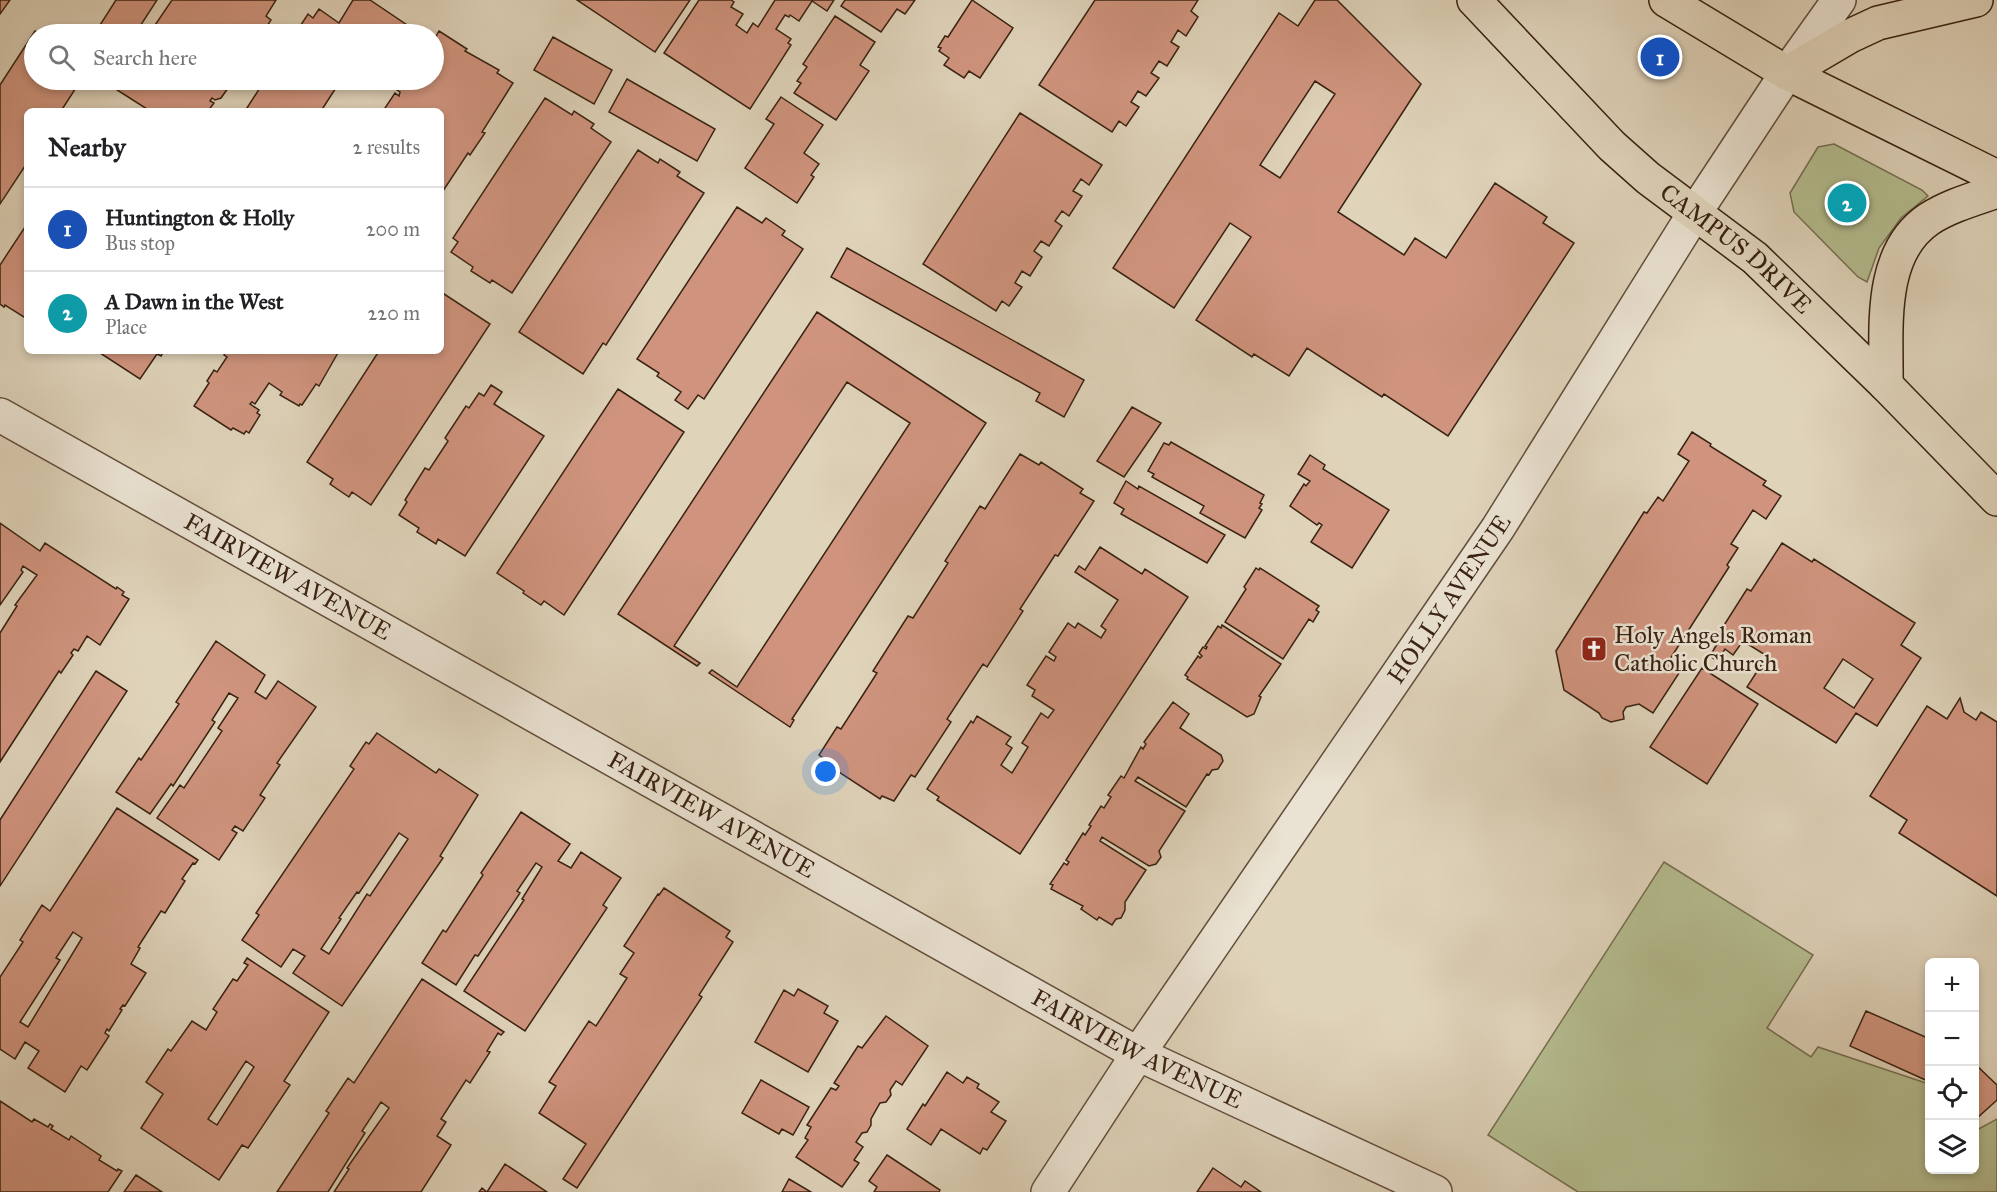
<!DOCTYPE html>
<meta charset="utf-8">
<style>
body{margin:0;font-family:"IM FELL Great Primer",serif;background:#f2f2f2;color:#202124}
.controls{position:absolute;right:18px;bottom:18px;display:grid;overflow:hidden;border-radius:9px;box-shadow:0 3px 9px #0003}
.controls button{width:54px;height:54px;display:grid;place-items:center;padding:0;border:0;border-bottom:2px solid #e0e0e0;background:#fff;color:#202124;font:30px sans-serif}
.you{position:absolute;left:826px;top:772px;width:21px;height:21px;margin:-15px;border:4px solid #fff;border-radius:50%;background:#1a73e8;box-shadow:0 0 0 9px #1a73e833}
.badge{display:grid;place-items:center;width:39px;height:39px;border-radius:50%;background:#7c3aed;color:#fff;font-size:20px;font-weight:700}
.pin{position:absolute;translate:-50% -50%;border:3px solid #fff;box-shadow:0 2px 6px #0006}
.list{margin:0;padding:0;list-style:none}
h2{display:flex;justify-content:space-between;align-items:center;height:78px;margin:0;padding:0 24px;font-size:26px}
h2 small{font-size:20px;font-weight:400;color:#757577}
.list li{display:grid;grid-template-columns:39px 1fr auto;gap:18px;align-items:center;box-sizing:border-box;height:84px;padding:0 24px;border-top:2px solid #e0e0e0}
.list b{display:block;font-size:22px;white-space:nowrap}
.list p{margin:0;font-size:20px;white-space:nowrap;color:#757577}
.list em{font-size:20px;font-style:normal;color:#757577}
.icon{flex:none;width:33px;height:33px;fill:none;stroke:currentColor;stroke-width:2;stroke-linecap:round;stroke-linejoin:round}
.map{position:relative;flex:none;width:1997px;height:1192px;overflow:hidden}
.search{position:absolute;background:#fff;box-shadow:0 3px 9px #0003;left:24px;top:24px;width:420px;height:66px;display:flex;align-items:center;gap:15px;box-sizing:border-box;padding:0 21px;border-radius:33px;color:#757577;font-size:22px}
.panel{position:absolute;background:#fff;box-shadow:0 3px 9px #0003;left:24px;top:108px;width:420px;height:246px;border-radius:9px}
.map>svg:first-child{display:block}
.green{fill:#b4bc8f;stroke:#766f50;stroke-width:1.5}
.building{fill:#d0947e;stroke:#392211;stroke-width:1.5;fill-rule:evenodd}
.lines{fill:none;stroke-linecap:round;stroke-linejoin:round}
.minor-casing{stroke:#624e3b;stroke-width:36}
.major-casing{stroke:#392211;stroke-width:36}
.minor{stroke:#eae2d2;stroke-width:33}
.major{stroke:#dfd3ba;stroke-width:33}
.labels{text-anchor:middle;stroke-width:5;stroke-linejoin:round;paint-order:stroke}
.street-label{font-size:24px;fill:#392211;stroke:#eae2d2}
.poi-label{font-size:24px;fill:#392211;stroke:#eae2d2;text-anchor:start}
</style>
<div class="map">
<svg width="1997" height="1192" viewBox="0 0 1997 1192">
<rect width="100%" height="100%" fill="#dfd3ba"/>
<filter id="stains"><feTurbulence type="fractalNoise" baseFrequency=".00333" numOctaves="4"/><feColorMatrix values="0 0 0 0 .2 0 0 0 0 .09 0 0 0 0 .02 0 0 0 .5 -.17"/></filter>
<radialGradient id="worn" r=".72"><stop offset=".6" stop-color="#630" stop-opacity="0"/><stop offset="1" stop-color="#630" stop-opacity=".3"/></radialGradient>
<path class="green" d="M1834 144 1922 190 1928 196 1901 218 1879 248 1867 282 1858 277 1794 212 1790 193 1818 147Z
M1664 862 1813 955 1767 1028 1811 1057 1818 1047 1929 1084 1930 1170H1974L1975 1131 1997 1119V1192H1578L1488 1135Z"/>
<path class="building" d="M0 0H10L0 14Z
M116 0H157L135 34H86L90 29 95 33Z
M172 0H276L266 16 271 20 262 34H149Z
M353 0H370L410 27 405 34H295L308 14 313 18 319 9 339 23Z
M577 0H690L655 52Z
M699 0H731L734 2 731 7 743 14 736 25 747 33 753 23 758 27 775 0H834L827 11 812 1 799 21 790 15 789 17 785 15 776 29 791 39 788 43 791 45 750 109 664 53Z
M845 0H915L905 14 897 9 881 32 841 6Z
M972 0 1013 28 980 78 969 71 964 78 944 65 949 58 939 51 941 48 938 47 945 36 948 37Z
M1095 0H1198L1191 11 1198 17 1186 36 1178 30 1171 42 1179 47 1167 66 1159 61 1151 73 1159 78 1146 96 1138 91 1131 102 1139 107 1126 126 1119 121 1112 132 1039 85Z
M1315 0H1337L1421 84 1338 212 1404 255 1415 238 1446 258 1495 183 1547 217 1543 223 1574 243 1448 436 1384 394 1382 397 1307 348 1289 376 1254 354 1252 357 1196 320 1251 237 1230 223 1174 308 1113 268 1279 13 1298 26ZM1315 81 1335 94 1280 178 1260 165Z
M835 16 875 42 860 65 869 71 836 120 794 93 801 83 797 81 807 67 803 64Z
M35 31 41 34H34V80H81L61 111H27V163L0 204V85Z
M439 31 467 49 465 51 499 70 497 73 513 83 482 132 485 133 470 155 468 153 441 194V111H383L395 93 399 96 400 92 397 90 404 80H434V40Z
M553 37 612 70 594 104 534 70Z
M627 79 715 129 697 161 609 112Z
M119 80H233V81L221 98 215 100 212 98 210 101 214 103 208 111H150L114 88Z
M265 80H341L321 111H245Z
M781 97 823 125 804 153 819 164 811 175 814 177 797 203 745 168 774 124 766 119Z
M545 98 572 115 574 111 594 124 591 128 611 142 512 293 492 280 490 283 471 271 473 267 451 252 458 242 453 238Z
M1020 113 1102 165 1089 185 1081 179 1073 191 1082 196 1069 216 1062 211 1055 221 1062 226 1049 246 1041 241 1034 251 1042 257 1030 276 1022 271 1015 283 1022 287 1009 306 1002 301 996 311 923 264Z
M638 150 658 163 660 159 680 172 677 176 704 193 606 345 603 343 583 374 519 332Z
M737 207 762 223 766 218 785 231 782 235 803 249 704 399 698 395 688 409 675 400 681 392 657 376 659 373 637 359Z
M27 224V319L5 305 4 307 0 304V265Z
M847 248 1084 380 1064 417 1036 401 1040 393 831 277Z
M441 292 490 324 371 505 352 492 349 497 330 484 333 479 307 462 379 351H441Z
M817 312 986 423 792 719 794 720 790 727 709 673 712 670 737 687 910 423 847 382 674 646 700 663 697 666 618 614Z
M97 351H164L161 356 157 354 140 379Z
M226 351H339L319 386 316 384 302 405 300 404 299 406 280 395 282 392 269 383 255 404 252 402 250 404 259 410 257 413 260 415 249 433 246 431 244 434 233 428 231 430 194 406 209 383 207 381 214 370 217 372 227 357 224 355Z
M491 385 502 392 494 404 544 436 465 556 438 539 436 544 417 532 419 528 399 515 407 502 405 500 425 468 429 470 448 441 445 438 466 406 469 408 479 393 484 396Z
M618 389 684 432 564 615 544 601 541 605 523 593 524 591 497 573Z
M1132 407 1161 423 1124 477 1097 461Z
M1692 432 1711 444 1710 446 1766 481 1763 485 1781 496 1766 519 1753 510 1731 544 1738 548 1727 565 1729 567 1670 659 1683 667 1653 713 1639 704 1626 707 1623 712 1624 719 1611 722 1602 718 1599 713 1564 690 1556 651 1644 512 1647 513 1658 497 1663 501 1689 461 1678 454Z
M1171 442 1264 495 1260 503 1262 504 1259 508 1262 510 1245 538 1200 513 1204 506 1152 477 1154 474 1148 471 1164 443 1169 445Z
M1020 454 1039 465 1041 462 1083 489 1080 493 1094 501 1058 556 1055 555 1020 609 1023 611 987 667 983 664 947 719 951 722 915 777 911 775 894 801 882 796 880 799 828 765 830 763 819 755 837 727 841 729 877 673 873 671 908 616 913 618 948 563 945 561 980 506 985 509Z
M1310 455 1325 465 1323 469 1389 510 1352 568 1311 542 1322 525 1319 523 1317 525 1290 506 1304 484 1306 486 1310 481 1298 474Z
M1126 481 1138 489 1139 486 1225 535 1207 563 1121 514 1124 509 1114 503Z
M0 523 40 551 45 543 116 589 117 587 124 592 122 595 129 599 100 645 87 636 78 651 74 649 71 653 73 655 61 673 59 671 0 762V633L17 606 15 605 37 575 23 566 21 570 23 572 0 605Z
M1782 543 1812 562 1814 559 1915 623 1901 645 1921 658 1877 726 1856 713 1836 743 1747 687 1767 656 1743 641 1733 655 1725 649 1717 661 1710 656 1717 644 1714 641 1747 589 1751 591ZM1843 659 1873 679 1854 708 1824 688Z
M1100 547 1142 574 1145 569 1188 597 1020 854 937 800 939 797 927 789 971 721 973 723 977 716 1011 737 1006 744 1012 748 1001 765 1012 773 1028 747 1022 743 1041 713 1048 718 1054 710 1032 696 1035 690 1027 685 1046 656 1054 661 1056 657 1049 652 1068 623 1075 628 1078 623 1101 638 1106 630 1101 626 1118 600 1075 572 1079 566 1085 570Z
M1256 568 1259 570 1260 568 1319 606 1316 610 1319 612 1313 622 1309 619 1283 659 1225 622 1246 589 1244 587Z
M1222 625 1281 664 1259 696 1261 697 1254 714 1247 717 1187 679 1188 677 1185 675 1198 656 1200 658 1202 656 1199 653 1203 647 1206 649 1207 647 1205 646 1218 626 1221 628Z
M216 641 265 675 255 692 266 699 278 681 316 707 277 763 280 765 260 795 265 798 243 831 235 826 232 830 237 833 219 860 157 818 180 785 184 788 222 731 218 728 238 698 229 693 212 720 215 722 173 786 171 784 150 814 116 792 139 758 141 760 179 704 176 702Z
M1702 668 1758 704 1707 784 1650 747Z
M96 671 127 691 0 886V820Z
M1960 698 1964 712 1976 720 1981 712 1997 722V896L1899 833 1907 820 1870 796 1927 706 1947 719Z
M1173 702 1189 714 1180 728 1221 755 1223 761 1218 769 1212 770 1209 775 1207 774 1186 807 1138 777 1135 781 1185 811 1159 851 1161 857 1156 864 1149 866 1102 837 1100 841 1146 870 1125 902V910L1121 918 1116 919 1112 925 1099 917 1097 920 1081 909 1083 906 1051 889 1053 885 1050 884 1064 863 1067 865 1069 862 1066 860 1083 833 1085 835 1091 826 1089 825 1101 806 1104 808 1111 797 1108 795 1121 776 1124 778 1141 747 1143 749 1146 744 1144 742Z
M377 733 436 773 439 769 478 795 440 856 443 858 342 1006 293 973 305 956 293 949 281 967 242 940 259 915 256 913 354 769 350 766 366 742 369 744ZM399 833 408 839 370 896 367 894 329 954 321 949 341 919 339 918 357 892 359 893Z
M117 808 198 860 195 864 193 863 182 879 185 881 165 913 161 911 138 947 140 948 131 964 146 973 125 1006 123 1005 120 1009 122 1010 109 1031 107 1029 105 1033 109 1036 87 1070 81 1066 65 1092 28 1068 39 1051 25 1042 15 1059 0 1049V977L23 942 20 940 42 905 50 911ZM73 932 82 938 28 1027 20 1022 60 960 56 958Z
M521 812 570 844 558 861 571 868 581 852 621 878 603 905 607 908 525 1031 464 991 524 900 522 899 542 867 536 863 517 891 520 893 478 956 475 955 456 985 422 963 443 930 446 932 483 875 481 873Z
M664 888 730 931 726 937 733 942 699 995 702 997 577 1188 563 1179 586 1144 539 1113 556 1086 549 1082 589 1021 596 1026 627 978 620 974 634 953 624 946 658 894 659 895Z
M247 958 329 1012 284 1081 290 1085 248 1148 242 1145 219 1180 141 1128 163 1094 146 1082 168 1049 171 1051 192 1021 206 1030 217 1012 213 1009 233 979 237 981 248 965 244 963ZM246 1061 254 1067 217 1125 208 1119Z
M422 979 504 1032 501 1035 498 1033 487 1051 490 1052 470 1083 466 1080 441 1119 446 1122 437 1136 451 1145 421 1192H334L349 1169 347 1168 389 1108 381 1102 362 1131 365 1133 328 1192H277L329 1113 326 1111 348 1078 354 1083Z
M798 989 828 1006 824 1013 838 1021 808 1072 755 1042 784 990 794 996Z
M1866 1011 1930 1039V1082L1850 1046Z
M886 1016 928 1046 902 1085 896 1081 890 1090 891 1095 886 1102 880 1103 871 1119V1125L867 1132 862 1133 856 1142 863 1147 854 1160 859 1163 842 1187 796 1157 808 1140 805 1138 811 1127 807 1125 831 1088 836 1090 839 1086 834 1083 858 1046 862 1048Z
M1974 1063 1997 1085V1100L1976 1119 1974 1117Z
M947 1072 963 1083 967 1077 979 1084 977 1088 999 1102 991 1112 1006 1121 987 1150 983 1148 980 1154 941 1129 931 1145 907 1129 923 1104 925 1106Z
M761 1080 809 1107 793 1135 782 1129 779 1134 742 1113Z
M0 1101 32 1122 34 1119 48 1127 50 1124 53 1126 51 1129 69 1140 71 1136 101 1156 99 1160 117 1171 118 1169 122 1171 108 1192H0Z
M887 1155 940 1190 939 1192H874L877 1187 869 1181Z
M505 1164 547 1192H479L482 1188 487 1192Z
M1213 1168 1241 1187 1245 1181 1261 1192H1197Z
M136 1175 162 1192H124Z
M789 1179 811 1192H782Z"/>
<g class="lines">
<g class="minor-casing">
<g id="minor">
<path id="s1" d="M0 415 1138 1054 1435 1192"/>
<path id="s2" d="M1048 1192 1138 1054 1498 528 1694 214 1787 73 1839 0"/>
</g>
</g>
<g class="major-casing">
<g id="major">
<path id="s3" d="M1474 0 1612 146 1648 178 1755 258 1886 385 1997 499"/>
<path d="M1666 0 1787 73 1997 177"/>
<path d="M1787 73 1850 36 1878 23 1976 0"/>
<path d="M1886 385C1887 331 1877 254 1929 219 1949 206 1974 199 1997 191"/>
</g>
</g>
<use href="#minor" class="minor"/>
<use href="#major" class="major"/>
</g>
<defs>
<g id="church-square" transform="scale(1.35)"><rect x="-9" y="-9" width="18" height="18" rx="4" fill="#8f2418" stroke="#eae2d2"/><path d="M-1.2-6h2.4v3.5h3.3v2.4h-3.3V6h-2.4V-.1h-3.3v-2.4h3.3Z" fill="#fff"/></g>
</defs>
<g fill-rule="evenodd">
<use href="#church-square" x="1594" y="649"/>
</g>
<g class="labels">
<g class="street-label">
<text dy="8" stroke="none"><textPath href="#s3" startOffset="362">CAMPUS DRIVE</textPath></text>
<text dy="8" stroke="none"><textPath href="#s1" startOffset="330">FAIRVIEW AVENUE</textPath></text>
<text dy="8" stroke="none"><textPath href="#s2" startOffset="716">HOLLY AVENUE</textPath></text>
<text dy="8" stroke="none"><textPath href="#s1" startOffset="816">FAIRVIEW AVENUE</textPath></text>
<text dy="8" stroke="none"><textPath href="#s1" startOffset="1302">FAIRVIEW AVENUE</textPath></text>
</g>
<g class="poi-label">
<text x="1614" y="643">Holy Angels Roman<tspan x="1614" dy="28">Catholic Church</tspan></text>
</g>
</g>
<rect width="100%" height="100%" filter="url(#stains)"/>
<rect width="100%" height="100%" fill="url(#worn)"/>
</svg>
<div class="controls">
<button>+</button>
<button>−</button>
<button><svg class="icon" aria-label="locate" viewBox="0 0 24 24"><circle cx="12" cy="12" r="6"/><path d="M12 2v4M12 18v4M2 12h4M18 12h4"/></svg></button>
<button><svg class="icon" aria-label="layers" viewBox="0 0 24 24"><path d="M12 4l9 5-9 5-9-5zM3 14l9 5 9-5"/></svg></button>
</div>
<div class="you"></div>
<div class="pin badge" style="left:1660px;top:57px;background:#1a4fb4">1</div>
<div class="pin badge" style="left:1847px;top:203px;background:#0f9aa8">2</div>
<div class="search"><svg class="icon" aria-label="search" viewBox="0 0 24 24"><circle cx="10" cy="10" r="6"/><path d="M15 15l6 6"/></svg>Search here</div>
<section class="panel">
<h2>Nearby<small>2 results</small></h2>
<ul class="list">
<li><span class="badge" style="background:#1a4fb4">1</span><div><b>Huntington &amp; Holly</b><p>Bus stop</p></div><em>200 m</em></li>
<li><span class="badge" style="background:#0f9aa8">2</span><div><b>A Dawn in the West</b><p>Place</p></div><em>220 m</em></li>
</ul>
</section>
</div>
